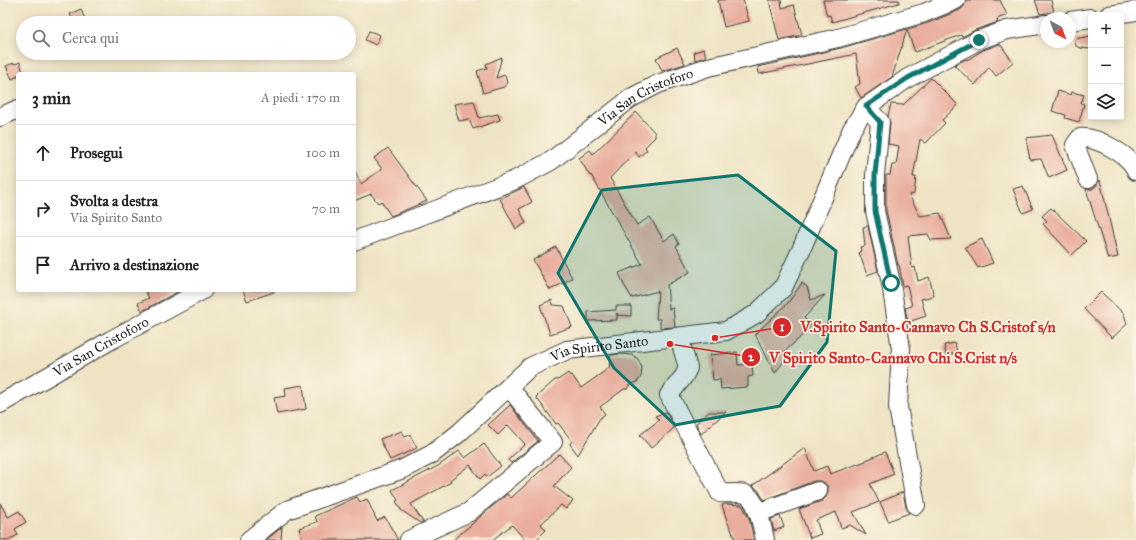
<!DOCTYPE html>
<html lang="it">
<meta charset="utf-8">
<style>
body{margin:0;font-family:"IM FELL Great Primer",serif;background:#f2f2f2;color:#222}
.controls{position:absolute;right:12px;top:12px;display:grid;overflow:hidden;border-radius:4px;box-shadow:0 2px 10px #0003}
.controls button{width:36px;height:36px;display:grid;place-items:center;padding:0;border:0;border-bottom:1px solid #e0e0e0;background:#fff;color:#222;font:20px sans-serif}
.compass{position:absolute;left:1040px;top:12px;width:36px;height:36px;border-radius:50%;background:#fff;box-shadow:0 2px 10px #0003;rotate:139deg}
.stop{position:absolute;width:12px;height:12px;margin:-9px;border:3px solid #0f766e;border-radius:50%;background:#fff}
.stop.end{background:#0f766e;border-color:#fff;box-shadow:0 1px 4px #0008}
.list{margin:0;padding:0;list-style:none}
h2{display:flex;justify-content:space-between;align-items:center;height:52px;margin:0;padding:0 16px;font-size:17px}
h2 small{font-size:13px;font-weight:400;color:#767676}
.list li{display:grid;grid-template-columns:26px 1fr auto;gap:12px;align-items:center;box-sizing:border-box;height:56px;padding:0 16px;border-top:1px solid #e0e0e0}
.list b{display:block;font-size:15px;white-space:nowrap}
.list p{margin:0;font-size:13px;white-space:nowrap;color:#767676}
.list em{font-size:13px;font-style:normal;color:#767676}
.icon{flex:none;width:22px;height:22px;fill:none;stroke:currentColor;stroke-width:2;stroke-linecap:round;stroke-linejoin:round}
.map{position:relative;flex:none;width:1136px;height:540px;overflow:hidden}
.search{position:absolute;background:#fff;box-shadow:0 2px 10px #0003;left:16px;top:16px;width:340px;height:44px;display:flex;align-items:center;gap:10px;box-sizing:border-box;padding:0 14px;border-radius:22px;color:#767676;font-size:15px}
.panel{position:absolute;background:#fff;box-shadow:0 2px 10px #0003;left:16px;top:72px;width:340px;height:220px;border-radius:4px}
.map>svg:first-child{display:block}
.building{fill:#e9ae9e}
.lines{fill:none;stroke-linecap:round;stroke-linejoin:round}
.minor-casing{stroke:#3c3a35;stroke-width:20}
.minor{stroke:#fff;stroke-width:18}
.route{stroke:#0f766e;stroke-width:5}
.marked{fill:#0f766e;fill-opacity:0.2;stroke:#0f766e;stroke-width:3;stroke-linejoin:round}
.labels{text-anchor:middle;stroke-width:3;stroke-linejoin:round;paint-order:stroke}
.street-label{font-size:14px;fill:#1c1c1c;stroke:#fcf5e5}
.leader{fill:none;stroke:#d62828;stroke-width:1.5}
.callout-dot{fill:#d62828;stroke:#fcf5e5;stroke-width:1.5}
.mark-label{font-size:12px;text-anchor:middle;font-weight:bold;fill:#fff}
.callout-label{font-size:15px;text-anchor:middle;font-weight:bold;fill:#d62828;stroke:#fcf5e5;stroke-width:3;stroke-linejoin:round;paint-order:stroke}
</style>
<div class="map">
<svg width="1136" height="540" viewBox="0 0 1136 540">
<rect width="100%" height="100%" fill="#fcf5e5"/>
<filter id="ink" filterUnits="userSpaceOnUse"><feTurbulence type="fractalNoise" baseFrequency=".025" numOctaves="2"/><feDisplacementMap in="SourceGraphic" scale="8" xChannelSelector="R" yChannelSelector="G"/><feConvolveMatrix kernelMatrix="1 2 1 2 8 2 1 2 1" color-interpolation-filters="sRGB"/></filter>
<filter id="wash" filterUnits="userSpaceOnUse"><feTurbulence type="fractalNoise" baseFrequency=".012" numOctaves="4" result="noise"/><feDisplacementMap in="SourceGraphic" scale="16" xChannelSelector="R" yChannelSelector="G"/><feGaussianBlur stdDeviation="0.9" result="paint"/><feColorMatrix in="noise" values="0 0 0 0 0 0 0 0 0 0 0 0 0 0 0 0 0 1.4 0 .05"/><feComposite in="paint" operator="in"/></filter>
<g filter="url(#wash)">
<rect width="100%" height="100%" fill="#eee4c4"/>
<g id="blocks">
<path class="building" d="M718 0H743L749 21 724 27Z
M769 0H781L782 8 794 5 802 35 779 40Z
M823 0H899V3L832 22 830 15 827 16Z
M966 0H1000L1007 15 997 19 998 22 975 30 962 37 961 35 915 52 907 30 892 77 861 98 855 87 860 84 856 54 759 74 758 67 841 48 928 23 960 10 964 6Z
M1035 0H1051L1054 12 1040 14Z
M81 9 86 23H74L70 14Z
M369 31 380 35 376 45 365 40Z
M1091 36V49L1080 48 1076 46 1075 39Z
M1000 44 1013 62 996 76 989 67 975 85 954 65 966 59 967 60 983 50Z
M677 48 685 64 662 71 656 58Z
M704 49 706 57 695 60 694 52Z
M502 57 496 78 505 75 507 83 504 87 483 93 477 71 487 68 486 64Z
M20 62 23 73 18 74V76L12 79 6 66 14 63 15 64Z
M931 78 958 105 942 120 945 123 926 143 920 139 913 177H916L914 194 909 195 920 216 940 213 951 239 931 240 928 234 908 236 912 268 915 267 918 281 929 277 934 296 921 299 926 316 908 322 905 308 912 306 907 285 903 286 899 265H898L886 210V175H890L892 165H896L899 146 888 144 890 123 888 116 891 104 903 105Z
M1058 91 1071 95 1072 92 1084 95 1081 103 1084 104 1079 122 1065 118 1066 115 1052 111Z
M474 101 479 118 498 114 500 120 473 129 469 119 459 121 454 104Z
M636 112 655 133V137L645 147 647 150 639 157 635 152 610 178 637 225 650 217 664 241 674 234 679 244 676 246 690 272 667 285 669 309 673 308 675 327 661 328V327H660V319H656L658 291 632 298 624 285 619 273 642 264 591 175 590 176 579 158 590 150 593 154Z
M1052 135 1067 170 1049 178 1041 159 1030 160 1026 138Z
M388 148 427 201 391 216 381 201 378 203 371 194 354 201V169L361 184 382 169 374 158Z
M1100 180 1118 257 1108 259 1086 189H1092L1096 186Z
M1023 186 1033 209 1023 213 1013 189Z
M524 187 532 202 519 209 526 223 516 229 500 199Z
M1051 208 1086 241 1072 255 1043 224 1047 221 1042 216Z
M868 226 878 271 867 275 859 252 861 251 860 247 865 246 863 227Z
M982 239 993 263 978 268 965 247Z
M556 247 572 278 550 290 533 260Z
M802 283 807 287 811 300 825 295 804 318 811 325 805 333 784 352 788 356 775 373 755 334 788 303Z
M145 290H181L142 311 138 303 149 298Z
M243 290H274V292L247 301Z
M1101 292 1124 314 1127 324 1112 338 1084 309Z
M552 300 553 305 564 306 572 327 550 334 540 305Z
M616 306H631V316L617 315V313V320L588 321V312L616 310Z
M955 343 957 353 946 355 944 345Z
M737 352 738 365 752 364 753 376 748 377V387L721 389 720 379 713 380 710 355Z
M621 354 632 355 638 359 642 368 641 377 637 382 628 386V389H624L600 407 605 414 600 418 578 455 570 444 572 441 558 423 556 424 536 397 555 380H558L568 373 570 376 572 375 581 388 609 368 611 355Z
M303 385 306 409 277 414 274 398 286 396 285 388Z
M510 405 538 441 511 463 508 460 525 444 508 425 498 435 488 425Z
M666 412 674 428 651 448 640 435 659 420 655 416Z
M709 412H726L701 434 696 423Z
M402 431 405 437 410 435 417 448 390 460 380 439Z
M484 444 501 466 487 477 485 474 480 479 470 465 450 480 451 482 411 504 423 522 420 523 401 510 396 501 398 500 392 490 438 466 459 451 465 458Z
M805 448 814 471 827 466 830 474 866 461V460L885 452 894 474 870 484 879 502 853 512 866 535 850 525 841 528 836 512 816 520 821 534 810 538 799 509 822 501 826 497 828 492V487L825 483 820 481H814L764 500 758 490 752 486Z
M559 454 571 467 554 486 573 501 566 509 561 505 541 524 546 530 536 540H525L512 525 492 540H453L507 494 511 498Z
M903 492 906 507 909 513 888 521 880 502Z
M357 497 360 502 367 499 377 521 385 517 398 540H302L299 528 317 522 315 516Z
M0 503 8 517 19 511 26 522 15 529 18 535 8 540H0Z
M725 504 742 505 749 518 754 540H736L728 523 722 505Z
M780 516 784 527 774 531 771 519Z
M282 527 281 540H266Z"/>
</g>
</g>
<g filter="url(#ink)">
<use href="#blocks" fill-opacity="0" stroke="#3c3a35" stroke-width="1"/>
<g class="lines">
<g class="minor-casing">
<g id="minor">
<path d="M1109 15 1136 11"/>
<path d="M1070 21 1091 18"/>
<path d="M866 107 880 122 875 175V211L891 283 901 349 898 407 916 505"/>
<path d="M0 117 18 109"/>
<path d="M1088 179 1075 145 1080 138C1096 136 1132 156 1136 171"/>
<path id="s1" d="M354 241 515 180 551 161 631 98 658 84 708 67 838 38 924 13 956 0"/>
<path d="M679 337 688 368 684 376 669 395 720 493C726 494 740 492 745 494 757 498 763 530 765 540"/>
<path id="s2" d="M0 404 111 340 203 290"/>
<path d="M758 513 818 491"/>
<path id="s3" d="M249 540 287 510 403 469 432 454 459 433 530 367 567 350 726 331 756 314 783 288 801 250 852 129 866 107 908 78 979 40 1007 30 1046 24"/>
<path d="M409 540 469 512 553 442 509 387"/>
</g>
</g>
<use href="#minor" class="minor"/>
</g>
</g>
<g class="lines" filter="url(#ink)">
<path class="route" d="M891 283 875 211V175L880 122 866 106 908 78 979 40"/>
</g>
<path class="marked" d="M738 175 836 251 827 342 780 406 675 425 614 368 558 273 602 190Z"/>
<g class="labels">
<g class="street-label">
<text dy="5" stroke="none"><textPath href="#s1" startOffset="328">Via San Cristoforo</textPath></text>
<text dy="5" stroke="none"><textPath href="#s2" startOffset="116">Via San Cristoforo</textPath></text>
<text dy="5" stroke="none"><textPath href="#s3" startOffset="408">Via Spirito Santo</textPath></text>
</g>
</g>
<path class="leader" d="M715 338L782 327M670 344L751 357"/>
<g class="callout-dot">
<circle cx="715" cy="338" r="4"/>
<circle cx="670" cy="344" r="4"/>
<circle cx="782" cy="327" r="10"/>
<circle cx="751" cy="357" r="10"/>
</g>
<g class="mark-label">
<text x="782" y="331">1</text>
<text x="751" y="361">2</text>
</g>
<g class="callout-label">
<text x="928" y="332">V.Spirito Santo-Cannavo Ch S.Cristof s/n</text>
<text x="893" y="363">V Spirito Santo-Cannavo Chi S.Crist n/s</text>
</g>
</svg>
<div class="controls">
<button>+</button>
<button>−</button>
<button><svg class="icon" aria-label="layers" viewBox="0 0 24 24"><path d="M12 4l9 5-9 5-9-5zM3 14l9 5 9-5"/></svg></button>
</div>
<svg class="compass" viewBox="-18 -18 36 36"><path d="M0-13l5 13h-10z" fill="#e53935"/><path d="M0 13l5-13h-10z" fill="#767676"/></svg>
<div class="stop" style="left:891px;top:283px"></div>
<div class="stop end" style="left:979px;top:40px"></div>
<div class="search"><svg class="icon" aria-label="search" viewBox="0 0 24 24"><circle cx="10" cy="10" r="6"/><path d="M15 15l6 6"/></svg>Cerca qui</div>
<section class="panel">
<h2>3 min<small>A piedi · 170 m</small></h2>
<ul class="list">
<li><svg class="icon" aria-label="ahead" viewBox="0 0 24 24"><path d="M12 20V5M6 11l6-6 6 6"/></svg><div><b>Prosegui</b></div><em>100 m</em></li>
<li><svg class="icon" aria-label="right" viewBox="0 0 24 24"><path d="M7 20v-9h11M14 6l5 5-5 5"/></svg><div><b>Svolta a destra</b><p>Via Spirito Santo</p></div><em>70 m</em></li>
<li><svg class="icon" aria-label="arrive" viewBox="0 0 24 24"><path d="M6 21V4h12l-3 4 3 4H6"/></svg><div><b>Arrivo a destinazione</b></div></li>
</ul>
</section>
</div>
